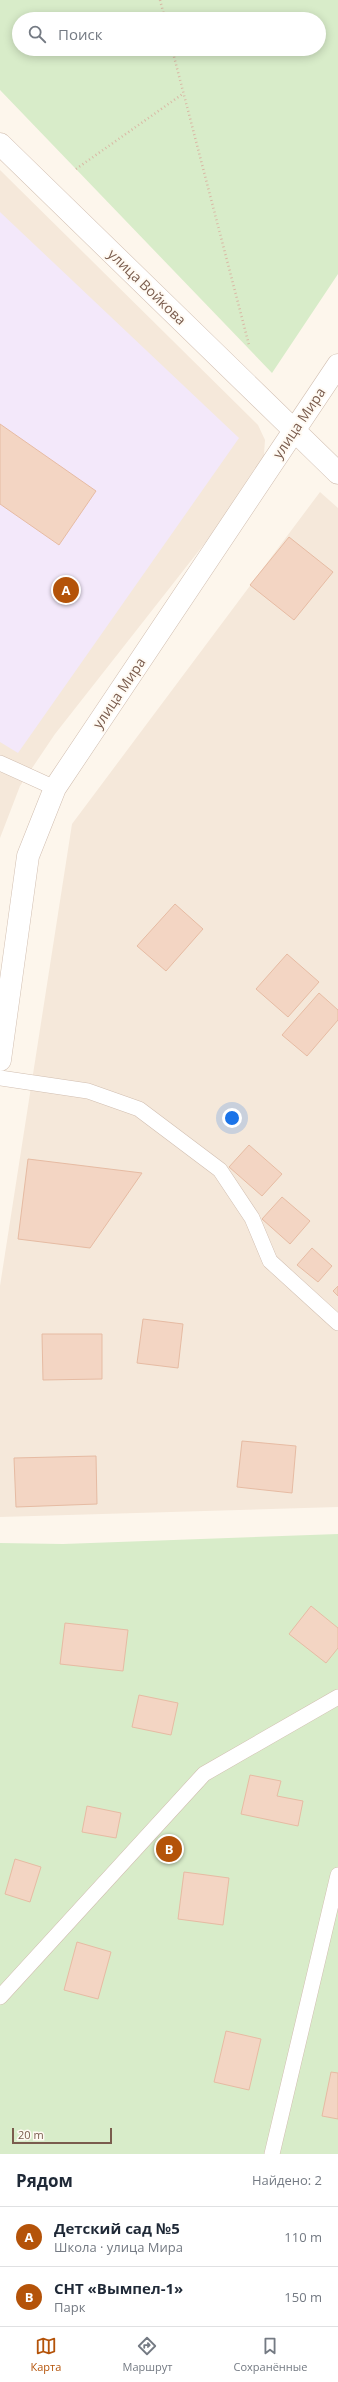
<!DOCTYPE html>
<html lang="ru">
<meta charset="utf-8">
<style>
body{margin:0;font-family:"Open Sans",sans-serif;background:#f6f6f7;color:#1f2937}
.scale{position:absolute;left:12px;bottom:10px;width:100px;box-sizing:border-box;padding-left:4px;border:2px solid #7a5c4d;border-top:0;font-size:11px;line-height:14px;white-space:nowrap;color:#7a5c4d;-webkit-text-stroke:3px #fffaf3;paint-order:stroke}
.you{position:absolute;left:232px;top:1118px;width:14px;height:14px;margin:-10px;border:3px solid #fff;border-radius:50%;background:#1a73e8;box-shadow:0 0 0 6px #1a73e833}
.badge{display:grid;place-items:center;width:26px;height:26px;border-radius:50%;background:#b45309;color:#fff;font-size:13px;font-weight:700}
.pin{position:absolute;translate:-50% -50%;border:2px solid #fff;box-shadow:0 1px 4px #0006}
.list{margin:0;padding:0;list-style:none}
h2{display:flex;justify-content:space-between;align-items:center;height:52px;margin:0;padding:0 16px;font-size:17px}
h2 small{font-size:13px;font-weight:400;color:#747a83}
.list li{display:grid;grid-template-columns:26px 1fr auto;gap:12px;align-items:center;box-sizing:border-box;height:60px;padding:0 16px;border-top:1px solid #e0e1e3}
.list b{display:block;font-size:15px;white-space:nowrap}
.list p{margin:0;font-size:13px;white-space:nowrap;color:#747a83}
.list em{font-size:13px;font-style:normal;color:#747a83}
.icon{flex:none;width:22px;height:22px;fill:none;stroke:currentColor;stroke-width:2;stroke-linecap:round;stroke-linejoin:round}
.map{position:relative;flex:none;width:338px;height:2154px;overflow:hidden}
.search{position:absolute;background:#fff;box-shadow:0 2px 10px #0003;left:12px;right:12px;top:12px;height:44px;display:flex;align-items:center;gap:10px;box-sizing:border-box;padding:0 14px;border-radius:22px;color:#747a83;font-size:15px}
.sheet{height:172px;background:#fff}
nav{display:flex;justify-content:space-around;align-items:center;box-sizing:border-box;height:56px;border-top:1px solid #e0e1e3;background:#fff;font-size:11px;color:#747a83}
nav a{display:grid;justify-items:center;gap:2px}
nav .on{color:#b45309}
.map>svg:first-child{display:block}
.residential{fill:#f5e8da}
.education{fill:#f3e8fa}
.green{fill:#d8ecc9;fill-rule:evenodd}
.building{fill:#f3d5c3;stroke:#e6bba3}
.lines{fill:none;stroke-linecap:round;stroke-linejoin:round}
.lane-casing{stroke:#d1beb0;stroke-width:16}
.street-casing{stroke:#d1beb0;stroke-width:23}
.path{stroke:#d9b8a5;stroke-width:2.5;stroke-dasharray:1 3;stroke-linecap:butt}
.lane{stroke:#fff;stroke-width:15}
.street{stroke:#fff;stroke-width:22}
.labels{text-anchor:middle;stroke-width:4;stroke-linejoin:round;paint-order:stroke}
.street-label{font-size:14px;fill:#7a5c4d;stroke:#fffaf3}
</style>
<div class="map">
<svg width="338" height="2154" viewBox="0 0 338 2154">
<rect width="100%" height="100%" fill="#fdf6ec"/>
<path class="residential" d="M0 170 258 425 265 440 263 469 55 734 20 786 0 838Z
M320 492 338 508V1507L0 1517V1286L72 824Z"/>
<path class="education" d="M0 212 239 438 18 753 0 742Z"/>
<path class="green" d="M0 0H338V274L272 373 0 90ZM19 19H319V49H19Z
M338 1534V2154H0V1543L63 1544Z"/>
<path class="building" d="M0 424 96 491 59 545 0 504Z
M289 537 333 572 294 620 250 585Z
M175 904 203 929 166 971 137 946Z
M287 954 319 982 288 1017 256 989Z
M319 993 338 1010V1020L307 1056 282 1035Z
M249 1145 282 1174 262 1196 229 1167Z
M28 1159 142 1173 90 1248 18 1239Z
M282 1197 310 1221 290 1244 262 1219Z
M312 1248 332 1266 318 1282 297 1265Z
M338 1286V1296L333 1291Z
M143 1319 183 1324 178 1368 137 1363Z
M42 1334H102V1379L43 1380Z
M242 1441 296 1446 292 1493 237 1487Z
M96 1456 97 1504 16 1507 14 1458Z
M311 1606 338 1628V1648L326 1663 289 1634Z
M65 1623 128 1630 123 1671 60 1664Z
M139 1695 178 1703 171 1735 132 1727Z
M250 1775 281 1781 277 1796 303 1801 298 1826 241 1814Z
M87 1806 121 1813 116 1838 82 1832Z
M15 1859 41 1867 30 1902 5 1894Z
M184 1872 229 1878 223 1925 178 1919Z
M77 1942 111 1952 98 1999 64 1990Z
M226 2031 261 2039 249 2090 214 2082Z
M331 2072 338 2073V2119L322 2116Z"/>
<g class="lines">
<g class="lane-casing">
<path id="lane" d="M0 763 55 788
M0 1078 88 1091 139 1109 220 1170 252 1218 270 1261 338 1323
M0 1997 204 1774 338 1697
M272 2154 338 1875"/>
</g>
<g class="street-casing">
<path id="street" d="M0 144 338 473
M0 1060 28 856 55 788 338 365"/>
</g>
<path class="path" d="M160 0 165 19
M172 49 249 345
M76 169 184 93"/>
<use href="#lane" class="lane"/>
<use href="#street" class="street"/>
</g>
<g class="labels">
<g class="street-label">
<text transform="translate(147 287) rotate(44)" y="5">улица Войкова</text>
<text transform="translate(299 423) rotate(-56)" y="5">улица Мира</text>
<text transform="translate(119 693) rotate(-56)" y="5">улица Мира</text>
</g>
</g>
</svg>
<div class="scale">20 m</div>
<div class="you"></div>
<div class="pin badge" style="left:66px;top:590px">A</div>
<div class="pin badge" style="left:169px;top:1849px">B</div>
<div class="search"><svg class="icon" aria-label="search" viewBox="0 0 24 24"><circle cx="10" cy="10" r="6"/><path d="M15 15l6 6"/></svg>Поиск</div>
</div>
<section class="sheet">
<h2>Рядом<small>Найдено: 2</small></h2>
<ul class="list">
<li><span class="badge">A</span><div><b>Детский сад №5</b><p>Школа · улица Мира</p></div><em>110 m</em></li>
<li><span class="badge">B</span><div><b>СНТ «Вымпел-1»</b><p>Парк</p></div><em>150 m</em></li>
</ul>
</section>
<nav>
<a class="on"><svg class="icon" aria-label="map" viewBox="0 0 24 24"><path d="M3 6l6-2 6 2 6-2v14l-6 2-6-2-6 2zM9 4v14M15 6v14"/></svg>Карта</a>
<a><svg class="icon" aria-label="directions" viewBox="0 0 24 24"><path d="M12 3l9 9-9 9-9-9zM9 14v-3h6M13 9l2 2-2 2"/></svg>Маршрут</a>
<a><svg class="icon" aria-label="saved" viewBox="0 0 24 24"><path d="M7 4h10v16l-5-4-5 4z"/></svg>Сохранённые</a>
</nav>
